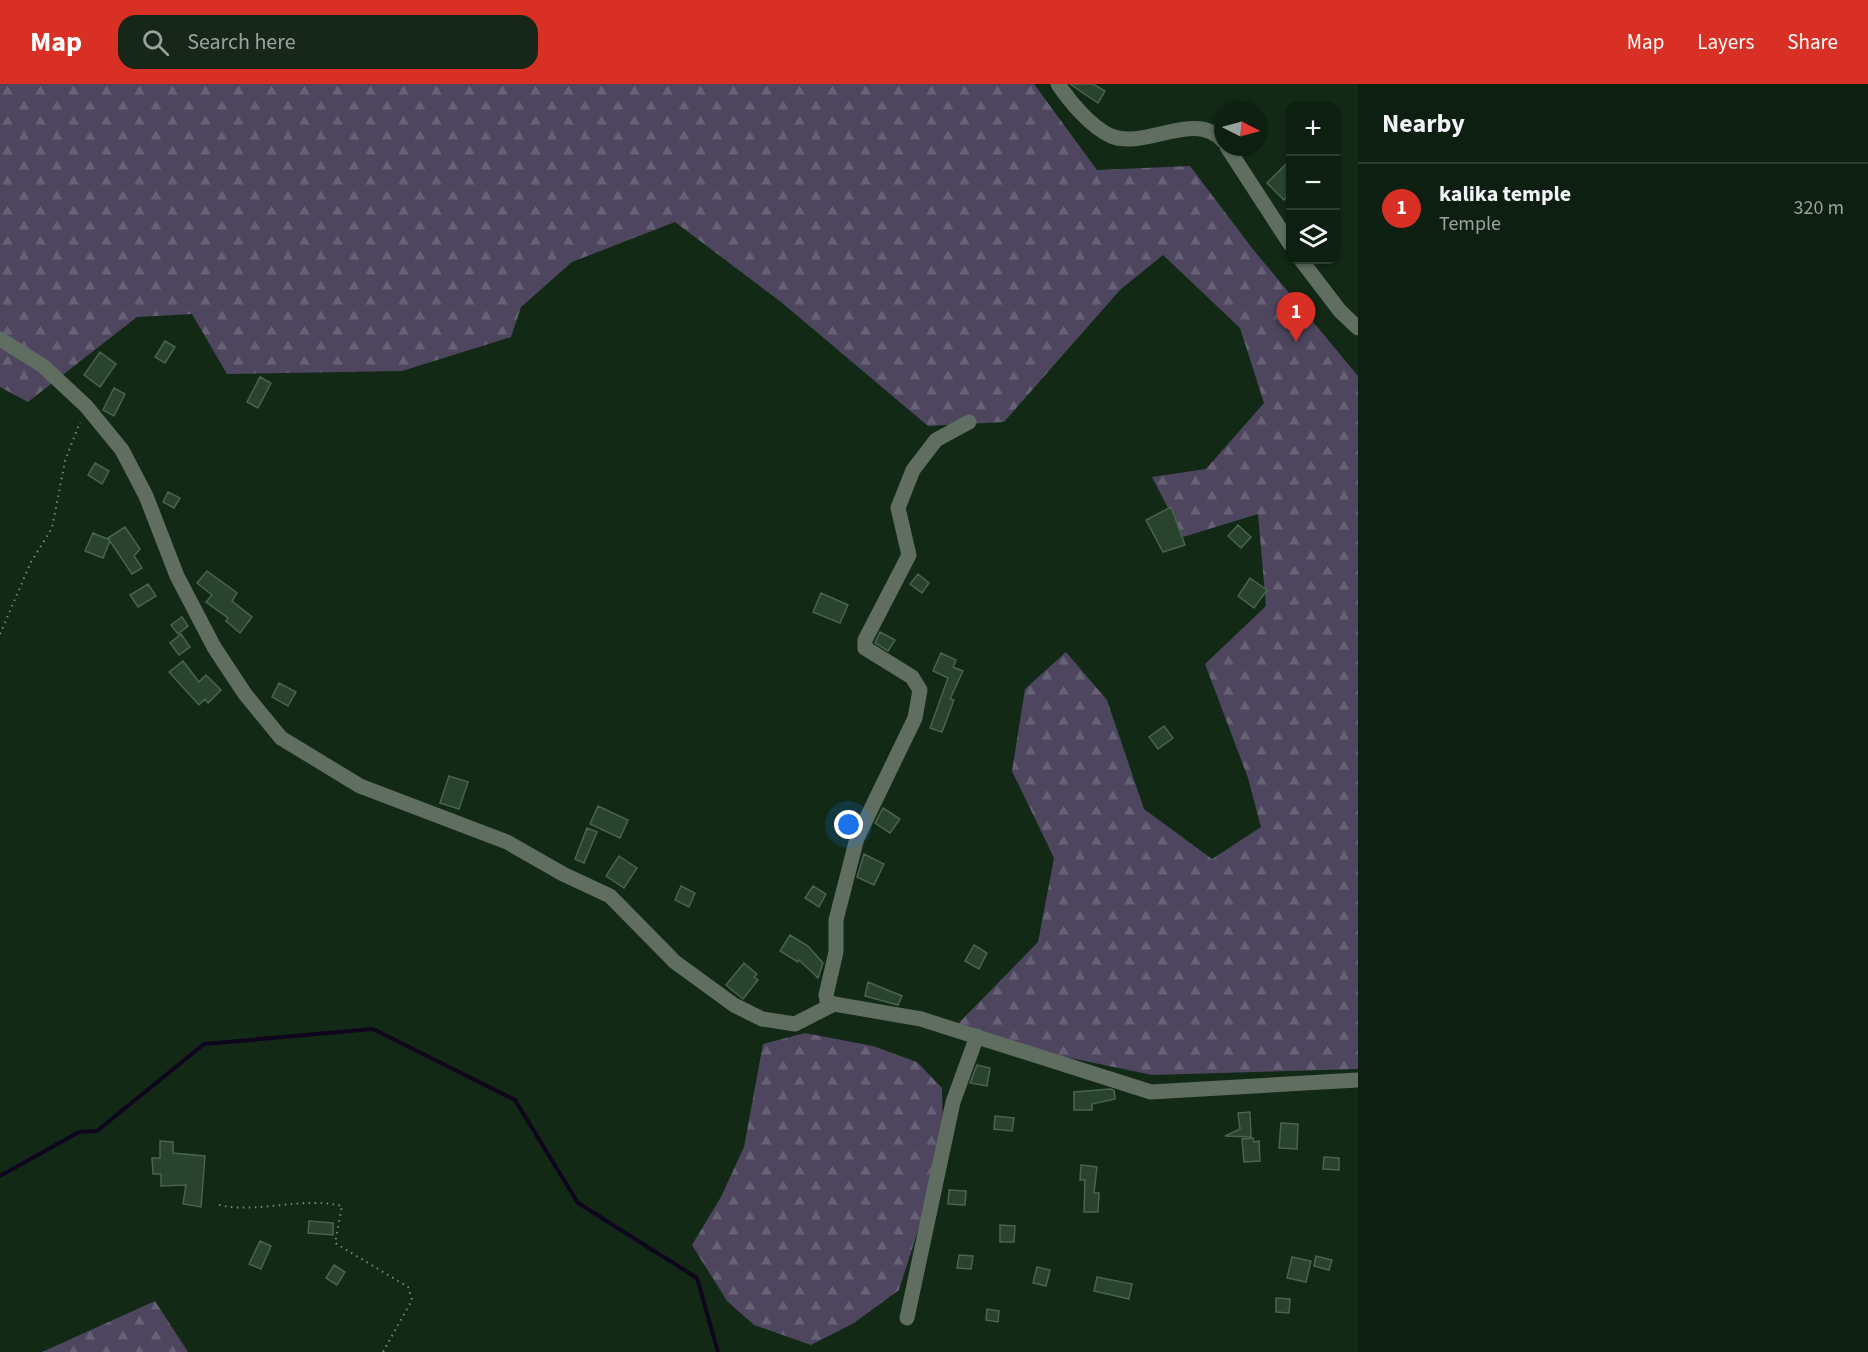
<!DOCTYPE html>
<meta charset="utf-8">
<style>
body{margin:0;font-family:"Source Sans 3",sans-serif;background:#162719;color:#f1f3f6}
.controls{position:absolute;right:18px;top:18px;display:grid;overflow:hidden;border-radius:12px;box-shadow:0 2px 4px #0004}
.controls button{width:54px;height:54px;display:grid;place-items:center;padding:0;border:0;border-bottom:2px solid #2d3d30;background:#0d1f10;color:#f1f3f6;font:30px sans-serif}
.compass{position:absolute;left:1214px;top:18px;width:54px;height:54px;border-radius:50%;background:#0d1f10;box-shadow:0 2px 4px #0004;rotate:96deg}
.you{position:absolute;left:849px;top:741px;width:21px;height:21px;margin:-15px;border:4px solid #fff;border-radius:50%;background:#1a73e8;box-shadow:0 0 0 9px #1a73e833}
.badge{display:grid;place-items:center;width:39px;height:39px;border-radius:50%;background:#d93025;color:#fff;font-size:20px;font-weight:700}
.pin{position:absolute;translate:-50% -50px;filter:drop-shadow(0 2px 3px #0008)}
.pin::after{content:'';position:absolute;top:32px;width:21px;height:18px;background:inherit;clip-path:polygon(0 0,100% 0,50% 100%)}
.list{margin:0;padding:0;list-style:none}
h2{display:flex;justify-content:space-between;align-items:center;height:78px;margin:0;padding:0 24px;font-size:26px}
h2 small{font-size:20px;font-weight:400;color:#9aa29f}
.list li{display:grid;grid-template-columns:39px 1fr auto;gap:18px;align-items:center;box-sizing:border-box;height:90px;padding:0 24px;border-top:2px solid #2d3d30}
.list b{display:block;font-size:22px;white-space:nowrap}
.list p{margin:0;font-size:20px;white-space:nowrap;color:#9aa29f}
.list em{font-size:20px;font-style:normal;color:#9aa29f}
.icon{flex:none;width:33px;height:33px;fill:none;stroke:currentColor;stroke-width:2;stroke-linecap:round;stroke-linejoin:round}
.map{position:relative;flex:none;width:1358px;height:1268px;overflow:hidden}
header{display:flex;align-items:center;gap:36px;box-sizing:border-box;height:84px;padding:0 30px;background:#d93025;color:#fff}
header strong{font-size:28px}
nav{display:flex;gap:33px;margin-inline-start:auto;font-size:21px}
.search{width:420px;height:54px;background:#162719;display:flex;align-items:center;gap:15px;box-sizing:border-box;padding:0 21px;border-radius:18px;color:#9aa29f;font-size:22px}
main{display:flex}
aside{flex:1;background:#0d1f10}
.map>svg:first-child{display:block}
.forest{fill:url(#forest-firs)}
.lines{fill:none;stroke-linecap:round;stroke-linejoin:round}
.stream{stroke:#0f051f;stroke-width:4}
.building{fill:#2a432e;stroke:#49644d;stroke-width:1.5}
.path{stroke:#778a7a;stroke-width:2;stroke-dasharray:1.5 4.5;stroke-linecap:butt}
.minor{stroke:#606d61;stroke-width:15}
</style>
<header>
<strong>Map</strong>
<div class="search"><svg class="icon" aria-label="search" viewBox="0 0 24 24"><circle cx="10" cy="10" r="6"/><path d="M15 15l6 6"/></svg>Search here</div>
<nav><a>Map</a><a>Layers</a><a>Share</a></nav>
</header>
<main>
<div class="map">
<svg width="1358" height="1268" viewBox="0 0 1358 1268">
<defs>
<pattern id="forest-firs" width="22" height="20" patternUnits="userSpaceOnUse" patternTransform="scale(1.5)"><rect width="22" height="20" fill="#4e465f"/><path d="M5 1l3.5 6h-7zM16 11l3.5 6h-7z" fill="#676176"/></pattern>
</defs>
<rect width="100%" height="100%" fill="#112915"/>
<path class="forest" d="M0 0H1034L1097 86 1190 82 1252 164 1358 292V985L1152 991 949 949 1038 858 1054 774 1012 687 1025 605 1066 568 1107 616 1144 725 1212 775 1261 743 1248 694 1205 580 1266 522 1258 430 1183 453 1152 393 1206 385 1264 319 1240 244 1163 171 1120 206 1004 338 928 342 781 218 675 138 572 178 521 223 511 253 402 287 227 290 192 230 137 233 28 318 0 303Z
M805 949 873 962 917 978 942 1004 943 1047 919 1143 899 1206 854 1239 811 1261 754 1241 727 1217 692 1161 721 1113 744 1063 763 960Z
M155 1217 188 1268H42Z"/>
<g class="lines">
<path class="stream" d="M0 1092 79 1048 97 1047 204 960 373 945 515 1016 578 1119 697 1194 718 1268"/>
</g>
<path class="building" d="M1070 0H1093L1105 7 1098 19Z
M1290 76V109L1284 116 1267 99Z
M165 257 175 263 165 279 155 273Z
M100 268 116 280 100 303 84 291Z
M260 293 271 299 258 324 247 318Z
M114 304 125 310 114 332 103 326Z
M95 379 109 387 102 400 88 391Z
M168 408 180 414 174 424 163 418Z
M1171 423 1185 461 1163 468 1146 436Z
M1238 441 1251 453 1241 464 1228 452Z
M125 443 140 465 134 472 142 484 132 490 110 457 103 474 85 467 93 449 110 456 108 454Z
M207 487 237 509 232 517 252 533 240 549 226 537 228 534 206 518 212 511 197 499Z
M918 490 929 499 922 509 910 500Z
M1250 494 1267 506 1254 524 1238 512Z
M148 500 156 512 138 523 130 511Z
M821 509 848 521 840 539 813 528Z
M182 533 188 542 178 550 171 541Z
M880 548 895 556 888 567 875 559Z
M181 550 190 563 179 571 170 559Z
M941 569 956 576 953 583 963 587 950 615 954 616 942 648 930 644 948 594 933 587Z
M183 577 199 598 206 591 221 606 208 619 205 615 199 621 169 588Z
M279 599 296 608 288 622 272 613Z
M1164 642 1173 654 1158 665 1149 653Z
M449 692 468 698 459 725 440 719Z
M598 722 628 736 620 754 590 740Z
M883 724 900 735 890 749 875 739Z
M587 744 597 748 584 779 575 775Z
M864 770 884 780 874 801 857 793Z
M619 772 637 784 624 804 606 792Z
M681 802 695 809 689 823 675 816Z
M813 802 826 810 819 823 805 814Z
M790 851 808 862 823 879 818 894 799 876 798 878 780 867Z
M974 861 987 869 979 885 965 877Z
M744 879 757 890 754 893 758 896 743 915 726 901Z
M868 898 902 912 898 921 865 912Z
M977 981 990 984 987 1002 970 999Z
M1110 1005 1114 1006 1115 1015 1092 1020V1026H1074V1008Z
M1250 1028 1251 1053 1225 1052 1240 1045 1238 1029Z
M995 1032 1014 1034 1012 1047 994 1045Z
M1281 1039 1298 1040 1297 1065 1279 1064Z
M1253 1054 1254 1058 1259 1057 1260 1077 1244 1078 1242 1055Z
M160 1057 173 1058V1069L205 1072 201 1123 183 1120 186 1101 161 1102V1090H153L152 1074H160Z
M1324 1073 1339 1074V1086L1323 1085Z
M1081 1081 1097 1083 1094 1109H1099L1098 1128H1084L1085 1096H1080Z
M949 1106 966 1107 965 1121 948 1120Z
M309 1137 333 1139V1151L308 1149Z
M1000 1141 1015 1142 1014 1158H1000Z
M260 1157 271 1162 261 1185 249 1180Z
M959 1171 973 1172 971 1185 957 1184Z
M1316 1172 1332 1176 1329 1186 1314 1182Z
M1292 1173 1311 1177 1306 1198 1287 1194Z
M334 1181 345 1188 337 1201 326 1194Z
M1037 1183 1050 1186 1046 1202 1033 1199Z
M1097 1193 1132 1200 1129 1215 1094 1207Z
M1276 1214 1290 1215 1289 1229 1276 1228Z
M987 1225 999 1227 998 1238 986 1236Z"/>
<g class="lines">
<path class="path" d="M0 550 31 478 52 444 65 377 80 338
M219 1121C259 1130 302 1112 342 1122L335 1159 408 1203 412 1216 383 1268"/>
<path class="minor" d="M1058 0C1070 18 1091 43 1111 52 1145 66 1196 25 1223 57
M1227 63 1290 160
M1301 176 1340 227 1358 244
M0 255 43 282 86 322 122 366 146 412 177 492 214 563 245 610 281 654 360 702 507 758 563 790 610 812 675 878 734 921 762 935 795 940 834 920 921 935 1151 1008 1358 996
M834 920 827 917 826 911 836 868V836L857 754 915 634 920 606 912 593 865 564V556L909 471 898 424 913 386 936 356 969 338
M907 1234 953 1018 977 952"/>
</g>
</svg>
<div class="controls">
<button>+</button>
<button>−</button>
<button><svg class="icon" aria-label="layers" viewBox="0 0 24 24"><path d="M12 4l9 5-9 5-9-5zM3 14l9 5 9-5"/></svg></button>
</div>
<svg class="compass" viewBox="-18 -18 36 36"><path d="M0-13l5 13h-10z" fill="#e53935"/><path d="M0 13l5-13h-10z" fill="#9aa29f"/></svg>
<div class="you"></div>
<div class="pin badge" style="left:1296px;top:258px">1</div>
</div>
<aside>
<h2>Nearby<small></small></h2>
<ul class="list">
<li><span class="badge">1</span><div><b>kalika temple</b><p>Temple</p></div><em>320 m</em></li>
</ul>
</aside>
</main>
